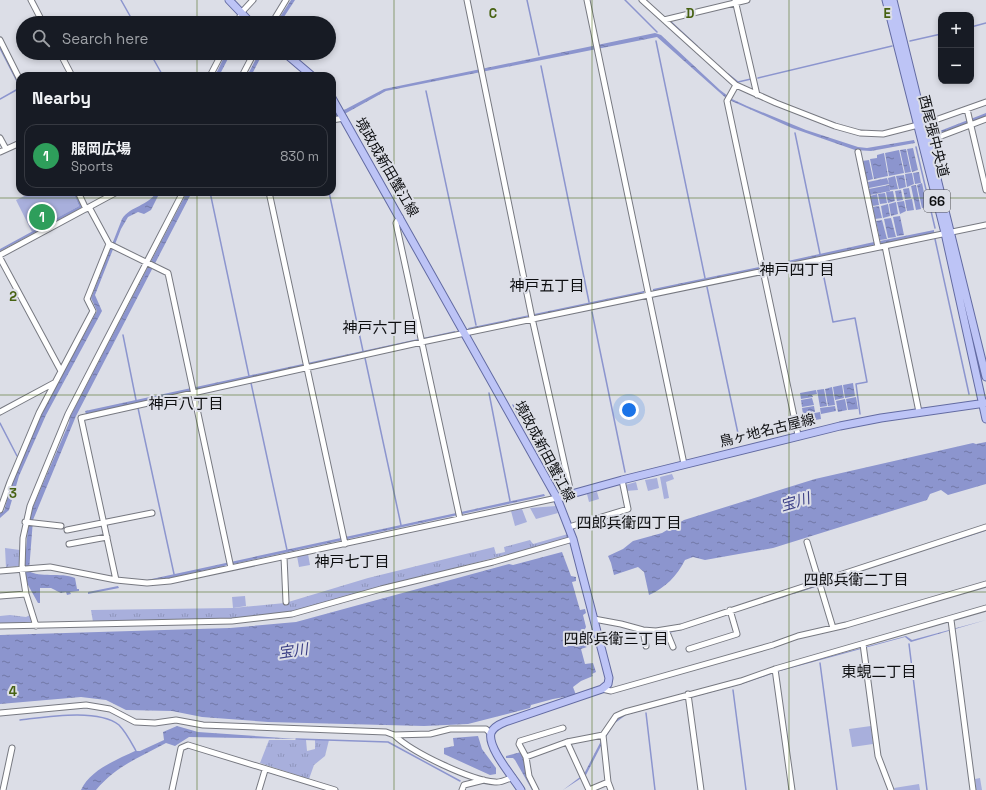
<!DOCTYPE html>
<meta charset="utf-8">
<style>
body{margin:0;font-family:"Space Grotesk","Noto Sans JP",sans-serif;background:#242831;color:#f1f3f6}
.controls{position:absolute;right:12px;top:12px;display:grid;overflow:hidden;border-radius:8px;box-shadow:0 2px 6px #0003}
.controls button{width:36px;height:36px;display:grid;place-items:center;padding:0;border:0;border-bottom:1px solid #363941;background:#171b24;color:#f1f3f6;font:20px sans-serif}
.you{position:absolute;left:629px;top:410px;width:14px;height:14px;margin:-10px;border:3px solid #fff;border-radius:50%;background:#1a73e8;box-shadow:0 0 0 6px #1a73e833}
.badge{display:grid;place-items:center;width:26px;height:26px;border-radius:50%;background:#7c3aed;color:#fff;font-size:13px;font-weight:700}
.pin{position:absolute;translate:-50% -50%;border:2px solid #fff;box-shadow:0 1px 4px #0006}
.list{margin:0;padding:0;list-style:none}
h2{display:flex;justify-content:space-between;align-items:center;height:52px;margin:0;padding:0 16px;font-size:17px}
h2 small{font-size:13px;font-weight:400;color:#9ea1a6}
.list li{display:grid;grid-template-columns:26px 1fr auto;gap:12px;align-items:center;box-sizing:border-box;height:64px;margin:0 8px 8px;padding:0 8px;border:1px solid #363941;border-radius:12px}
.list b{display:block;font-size:15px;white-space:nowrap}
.list p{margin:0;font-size:13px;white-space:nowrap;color:#9ea1a6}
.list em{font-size:13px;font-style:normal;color:#9ea1a6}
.icon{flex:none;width:22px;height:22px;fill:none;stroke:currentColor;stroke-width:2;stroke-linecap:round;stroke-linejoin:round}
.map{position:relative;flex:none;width:986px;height:790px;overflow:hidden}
.search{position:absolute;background:#171b24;box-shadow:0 2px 6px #0003;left:16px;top:16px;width:320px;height:44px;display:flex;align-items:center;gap:10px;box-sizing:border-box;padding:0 14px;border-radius:22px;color:#9ea1a6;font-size:15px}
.panel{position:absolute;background:#171b24;box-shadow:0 2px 6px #0003;left:16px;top:72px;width:320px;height:124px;border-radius:12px}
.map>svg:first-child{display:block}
.grass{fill:url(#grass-tufts)}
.garden{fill:#a8afdc}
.water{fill:url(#water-ripples)}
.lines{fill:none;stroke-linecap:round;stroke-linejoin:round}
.stream{stroke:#8c95ce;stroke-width:1.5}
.minor-casing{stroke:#777981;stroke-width:7}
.major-casing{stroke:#636ba2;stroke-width:9}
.minor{stroke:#fff;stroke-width:5}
.major{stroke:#bdc4f6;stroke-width:7}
.grid{fill:none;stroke:#476212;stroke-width:1;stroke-opacity:0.55}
.labels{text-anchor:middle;stroke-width:4;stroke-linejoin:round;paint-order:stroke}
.shield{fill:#dcdee7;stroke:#4c4d51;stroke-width:1}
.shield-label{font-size:13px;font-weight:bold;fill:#0e0f11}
.street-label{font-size:14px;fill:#0e0f11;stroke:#dcdee7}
.neighbourhood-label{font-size:15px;fill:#0e0f11;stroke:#dcdee7}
.water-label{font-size:15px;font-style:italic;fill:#3c4086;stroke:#dcdee7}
.grid-label{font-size:13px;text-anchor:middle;font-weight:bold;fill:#476212;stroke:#dcdee7;stroke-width:4;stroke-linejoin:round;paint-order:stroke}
</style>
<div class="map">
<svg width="986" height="790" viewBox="0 0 986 790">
<defs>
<pattern id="grass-tufts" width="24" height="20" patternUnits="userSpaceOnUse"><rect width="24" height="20" fill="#a8afdc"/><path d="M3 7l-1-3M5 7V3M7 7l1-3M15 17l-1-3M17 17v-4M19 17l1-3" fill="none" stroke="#8f95bc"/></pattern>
<pattern id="water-ripples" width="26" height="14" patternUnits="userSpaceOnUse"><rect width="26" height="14" fill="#8c95ce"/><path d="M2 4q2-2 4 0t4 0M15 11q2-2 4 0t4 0" fill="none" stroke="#7178a6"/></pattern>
</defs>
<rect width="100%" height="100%" fill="#dcdee7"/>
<path class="grass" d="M568 534 569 537 564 540 381 587 304 610 283 613 215 620 93 622 91 610 233 608 285 603 368 578 494 547 496 554 505 552 504 547 530 540 533 544Z
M5 548 20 550 19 566 6 567Z
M10 615 26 617 30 615 32 622 0 625V616Z
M269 740H306L307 751 315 749V740H329L325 756 314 765 309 779 260 763Z"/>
<path class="garden" d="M33 192H73L79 206 32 232 16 200Z
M672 474 674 479 666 482 669 498 664 499 660 477Z
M657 478 659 488 648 491 645 480Z
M636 482 638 490 626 491 625 485Z
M597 492 599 499 589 502 587 494Z
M556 506 558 513 536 519 530 508Z
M522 509 527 522 515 526 511 511Z
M308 554 310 565 299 567 297 556Z
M245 596 246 606 233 608 232 597Z
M871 726 873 744 852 747 849 729Z
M980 778 982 790H976L975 779Z
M919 784 920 790H895L894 788Z"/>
<path class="water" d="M291 0H295L280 23H276Z
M655 33 661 35 720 90 732 99 747 106 806 130 858 147 867 148 914 140 915 143 871 151 855 150 792 128 727 99 657 37 386 91 339 117 332 119V114L346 109 384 89Z
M226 53H231L219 76H215Z
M259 53H263L251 76H247Z
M986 113V117L933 137 932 134Z
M913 148 918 170 912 172 907 149Z
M906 149 911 172 905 173 900 150Z
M899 150 904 173 889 176 885 153Z
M884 153 888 176 874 179 870 159 877 158V160V155Z
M869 160 873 179 866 181 862 161Z
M919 172 921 183 915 184 913 173Z
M912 173 914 184 907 187 905 174Z
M904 175 906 187 899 189 896 176Z
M895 176 898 189 890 190 888 178Z
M887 178 889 184 869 188 868 182Z
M922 183 927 207 922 208 917 185Z
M889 185 890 191 870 195 869 189Z
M916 185 921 209 916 210 911 186Z
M909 188 911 198 905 199 903 189Z
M901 190 903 200 897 201 895 191Z
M893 191 895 201 888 203 886 192Z
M73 192H75L82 206 81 208 0 251V249L79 206Z
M156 192H160L151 210 144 214 138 212 128 217 121 229 95 295 102 311 46 415 19 476 9 510 0 518V513L4 511C23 440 62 376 97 311L91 298 122 219C130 206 149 206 156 192Z
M187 192H192L76 416 33 520 29 571C39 578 61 572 75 578L77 589H79V591L70 592 71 594 67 595 66 592 61 593 51 588H40V603H38L28 585 24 572 29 516 69 423 70 417Z
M885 193 887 203 880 204 878 194Z
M877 194 879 205 872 206 870 196Z
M912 199 914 210 907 211 905 200Z
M904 201 906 211 900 214 897 202Z
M896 202 898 214 891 216 889 204Z
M888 204 890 216 883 218 881 206Z
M879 206 882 218 875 219 873 207Z
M900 216 904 235 897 236 893 217Z
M891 218 896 237 888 238 884 219Z
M882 220 887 239 880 240 876 221Z
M934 230V233L881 244 880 241Z
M874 242V245L767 268 765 266Z
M759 267V270L653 292V289Z
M644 291V294L469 330 468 328Z
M455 331 456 334 86 414 85 411Z
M853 383 855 396 845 398 843 385Z
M842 385 844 398 835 400 833 387Z
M832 387 835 405 828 406 825 389Z
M824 389 827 406 820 407 817 390Z
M816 390 817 394 812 395 813 397 801 399 800 393Z
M856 397 858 409 848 410 846 399Z
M812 398 814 405 802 407 801 400Z
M845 399 847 410 838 412 836 401Z
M814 406 815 412 803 414 802 408Z
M835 406 836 411 821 414 820 408Z
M820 412 821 419 805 422 804 415Z
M986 442V484L948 495 941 490 930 494 927 500 773 548 705 560 693 557 685 560C677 576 665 588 649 595L644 572 638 567 614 575 611 563 608 556 623 549 633 541 662 533 684 520 815 479 973 443 976 444Z
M544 494 545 496 165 579 147 580Z
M562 552 571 576 576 577V581L572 582 580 610 585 609 586 613 583 615 586 627 583 633 587 647 581 649 585 664 593 663 596 672 592 674 593 676 581 681 573 687 576 695 553 699 531 705 530 708 468 724 424 726 268 722 202 717 172 711 126 710 106 700 81 697 0 704V635L230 628 296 622 509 564 513 565Z
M118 586 119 588 88 594V592Z
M986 620 911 642 905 637 780 671 742 684 626 715 615 723 606 737 605 734 619 716 779 670 906 636 912 640Z
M177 726 198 732 297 739 189 737 175 746 166 743C139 758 117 765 96 790H81C90 770 116 760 135 751H140L164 740 163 732Z
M478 736 482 749 496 768V774L490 775 444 754V748L454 746 453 738Z
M601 741 602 744 586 775 563 790 584 774Z
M521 752 535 790H532L515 760 513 758H506V756Z"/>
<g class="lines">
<path class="stream" d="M121 0 134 23
M527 0 539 55
M625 0 657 32
M670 21 697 46
M971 27 986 23
M656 41 705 278
M910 41 941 34
M0 48 20 87
M150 53 163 76
M541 66 589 302
M728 74 738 82 751 79
M758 78 892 46
M426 91 476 325
M0 99 18 89
M795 133 820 254
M916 147 935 228
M210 192 249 376
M329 192 363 351
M935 239 969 394
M821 263 833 322 855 318 867 382 856 384 860 414
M707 287 740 443
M592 312 625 472
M123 335 136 400
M365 358 401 525
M251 383 287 550
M489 393 510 501
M513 405 518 415 532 412
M138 408 174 574
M0 423 17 456
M952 541 986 530
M880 564 897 559
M824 584 836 579
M794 593 816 586
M764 602 785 596
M670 632 681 629
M648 634 662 633
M909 644 927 790
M820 663 837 790
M733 690 746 790
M646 713 655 790
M20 720C46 717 98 708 119 725 126 732 131 742 136 751
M296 739 388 742 460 781"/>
<g class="minor-casing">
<path id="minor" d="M31 0 43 23
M467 0 532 318 571 493
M587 0 684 464
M642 0 736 85 776 103 835 126 860 133 883 134 918 125
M735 0 757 95
M664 20 747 0
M238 23 241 13 253 0
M272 23 286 0
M0 40 20 80
M60 53 72 76
M210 76 222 53
M242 76 254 53
M736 85 727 101 798 435
M967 109 986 190
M332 120 344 118
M924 124 986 102
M0 138 6 149
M928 141 986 119
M0 152 20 143
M858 152 878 247
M78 192 86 209
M269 192 345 544
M400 217 396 223 460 519
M109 244 168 273 231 568
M885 246 919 412
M0 255 117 192
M0 258 61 371
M0 412 54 383
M0 510 10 482 39 413 93 311 87 299 109 244 89 207
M25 522 61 526
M569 527 628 509 622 480
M67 530 152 513
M807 542 833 628
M69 544 107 537
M284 557 286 602
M0 571 50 567 116 580 147 583 170 581 557 498
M116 580 81 418 422 342 986 225
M0 596 26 594
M594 619 621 624 643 630 656 631 681 627 986 527
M951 620 973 790
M0 626 232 621 292 614 381 589 493 562 573 539
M36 626 26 594 22 569 23 538 30 506 68 414 183 192
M643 630 646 646
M666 630 673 647
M863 644 878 756 891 790
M689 649 737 634 730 610
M775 669 792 790
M602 689 611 691 773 645 798 636 846 625 986 584
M688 694 701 790
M0 713 86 705 110 709 135 722 155 723 176 720 203 725 386 732 394 735 430 734 450 729H486L491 734
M394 735C413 753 470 780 495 782 501 783 508 779 513 777
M567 742 589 790
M526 757 567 742 603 735
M3 790 12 748
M172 790 181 748 188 745 335 790
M259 790 265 770
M462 790 464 785 484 780
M536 790 529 776 526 757 519 744 520 741 563 728
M589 790 608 782
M611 790 608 782 603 735 616 716 625 712 741 681 775 669 986 608"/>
</g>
<g class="major-casing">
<path id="major" d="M229 0 251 23
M886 0 945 233 986 419
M893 0 986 377
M285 53 312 76
M332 98 557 498 573 539 609 678 608 684 602 689 505 722C500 724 493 727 491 733 487 748 514 778 521 790
M557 498 622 480 840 426 881 418 986 403"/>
</g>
<use href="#minor" class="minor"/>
<use href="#major" class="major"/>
</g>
<path class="grid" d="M197 0V23M394 0V790M592 0V790M789 0V790M197 53V76M197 192V790M0 198H986M0 395H986M0 592H986"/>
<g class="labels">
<rect class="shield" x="924" y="190" width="26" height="22" rx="3"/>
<g class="shield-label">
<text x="937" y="206">66</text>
</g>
<g class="street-label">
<text transform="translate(934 136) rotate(76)" y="5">西尾張中央道</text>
<text transform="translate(387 167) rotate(60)" y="5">境政成新田蟹江線</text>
<text transform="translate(767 430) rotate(-14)" y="5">鳥ヶ地名古屋線</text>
<text transform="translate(545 451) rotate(62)" y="5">境政成新田蟹江線</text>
</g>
<g class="neighbourhood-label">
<text x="797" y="275">神戸四丁目</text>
<text x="547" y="291">神戸五丁目</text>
<text x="380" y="333">神戸六丁目</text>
<text x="186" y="409">神戸八丁目</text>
<text x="629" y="528">四郎兵衛四丁目</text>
<text x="352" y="567">神戸七丁目</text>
<text x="856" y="585">四郎兵衛二丁目</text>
<text x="616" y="644">四郎兵衛三丁目</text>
<text x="879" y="677">東蜆二丁目</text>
</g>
<g class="water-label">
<text transform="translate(795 502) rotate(-16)" y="5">宝川</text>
<text transform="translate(293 651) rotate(-8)" y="5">宝川</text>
</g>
</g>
<g class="grid-label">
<text x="493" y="18">C</text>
<text x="690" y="18">D</text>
<text x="887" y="18">E</text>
<text x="13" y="301">2</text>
<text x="13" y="498">3</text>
<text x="13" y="696">4</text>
</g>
</svg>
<div class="controls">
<button>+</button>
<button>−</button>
</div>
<div class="you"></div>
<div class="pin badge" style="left:42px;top:217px;background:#2e9e5b">1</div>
<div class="search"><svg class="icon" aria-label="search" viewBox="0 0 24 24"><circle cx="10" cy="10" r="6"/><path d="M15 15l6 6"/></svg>Search here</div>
<section class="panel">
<h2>Nearby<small></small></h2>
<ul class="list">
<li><span class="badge" style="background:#2e9e5b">1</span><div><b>服岡広場</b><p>Sports</p></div><em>830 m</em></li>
</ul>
</section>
</div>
